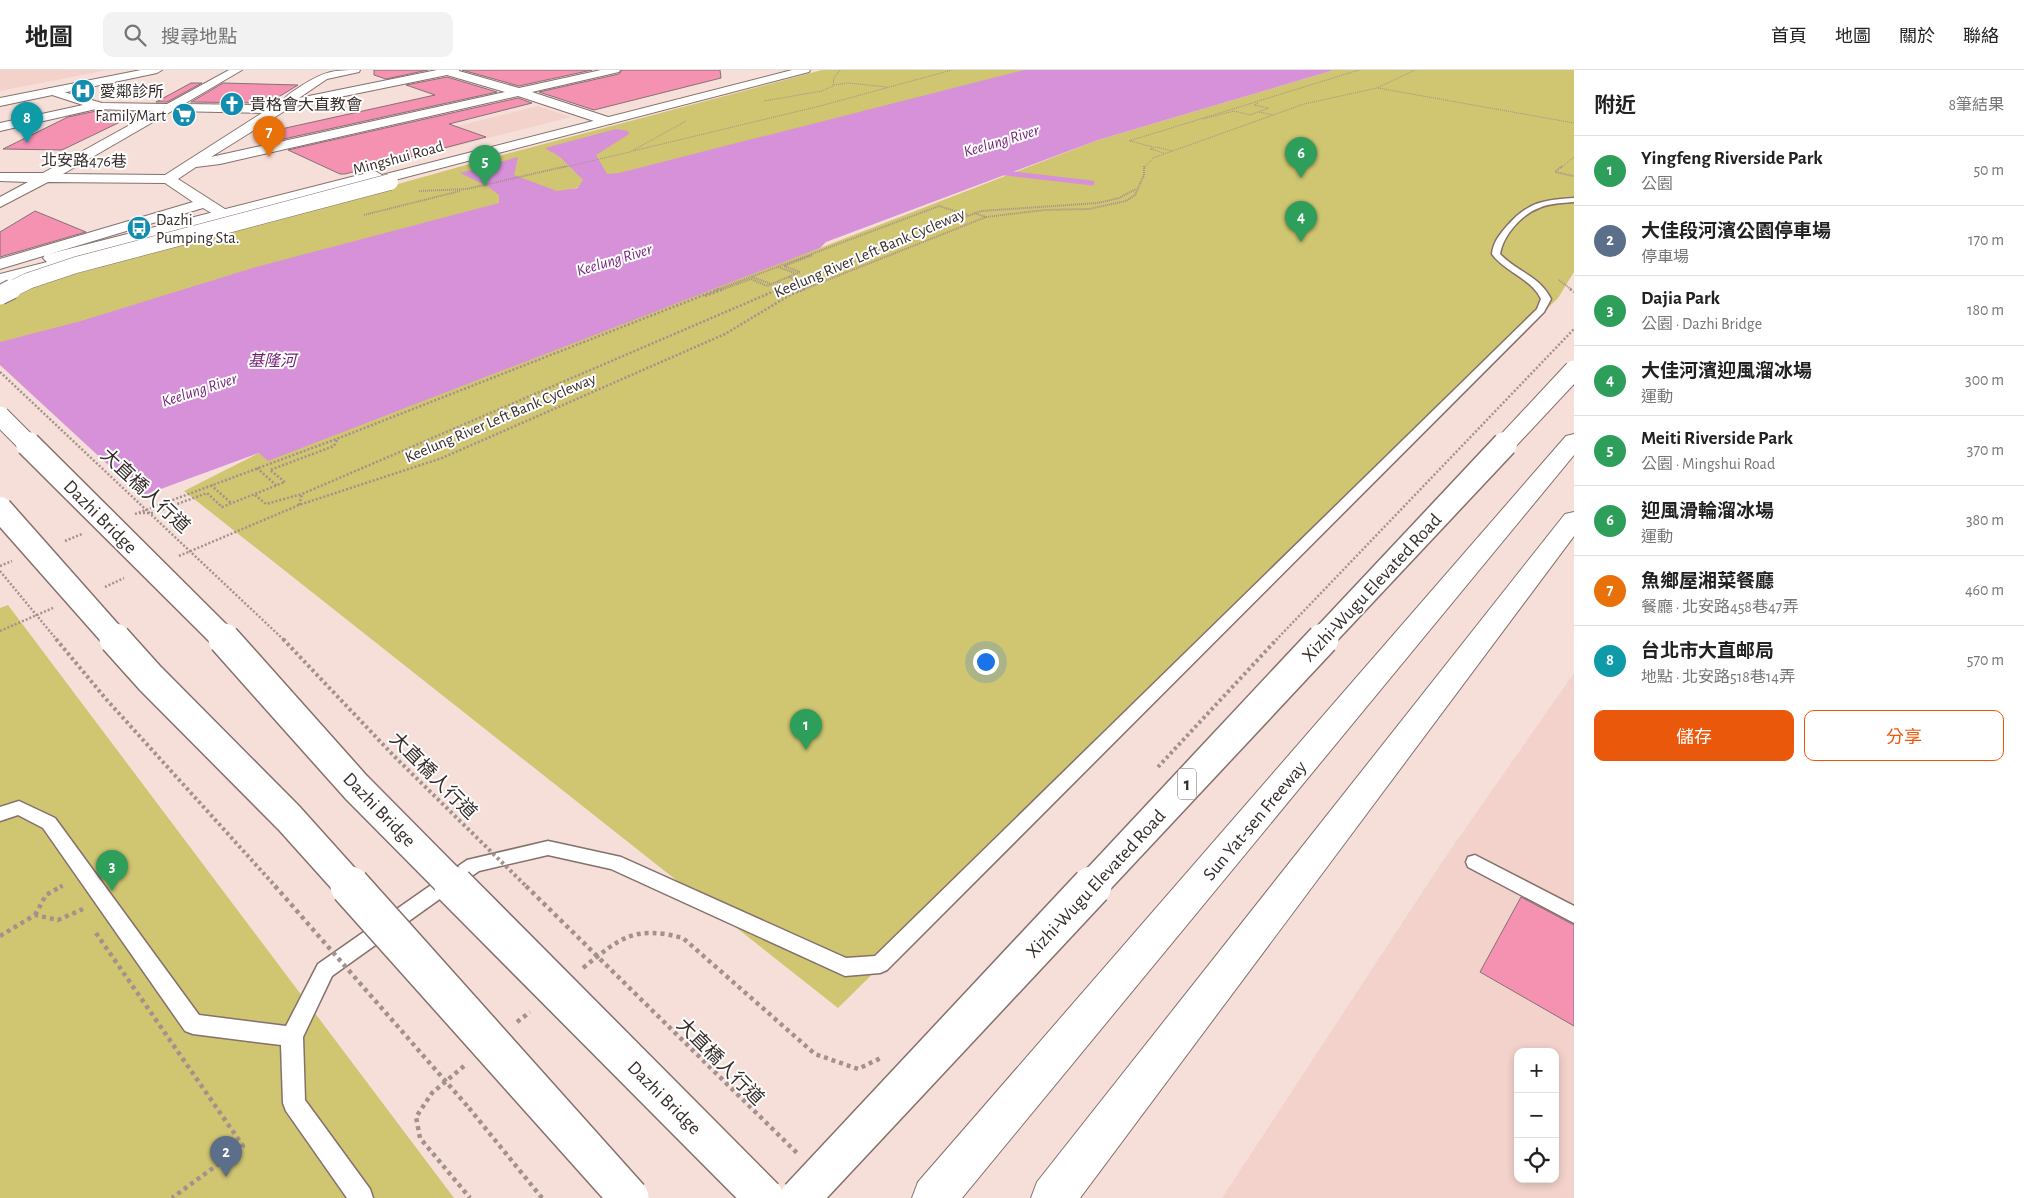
<!DOCTYPE html>
<html lang="zh-TW">
<meta charset="utf-8">
<style>
body{margin:0;font-family:"Alegreya Sans","Noto Sans TC",sans-serif;background:#f2f2f2;color:#222}
.controls{position:absolute;right:15px;bottom:15px;display:grid;overflow:hidden;border-radius:10px;box-shadow:0 2px 8px #0003}
.controls button{width:45px;height:45px;display:grid;place-items:center;padding:0;border:0;border-bottom:1px solid #e0e0e0;background:#fff;color:#222;font:25px sans-serif}
.you{position:absolute;left:985px;top:591px;width:18px;height:18px;margin:-12px;border:4px solid #fff;border-radius:50%;background:#1a73e8;box-shadow:0 0 0 8px #1a73e833}
.badge{display:grid;place-items:center;width:32px;height:32px;border-radius:50%;background:#ea580c;color:#fff;font-size:16px;font-weight:700}
.pin{position:absolute;translate:-50% -41px;filter:drop-shadow(0 1px 2px #0008)}
.pin::after{content:'';position:absolute;top:26px;width:18px;height:15px;background:inherit;clip-path:polygon(0 0,100% 0,50% 100%)}
.list{margin:0;padding:0;list-style:none}
h2{display:flex;justify-content:space-between;align-items:center;height:65px;margin:0;padding:0 20px;font-size:21px}
h2 small{font-size:16px;font-weight:400;color:#767676}
.list li{display:grid;grid-template-columns:32px 1fr auto;gap:15px;align-items:center;box-sizing:border-box;height:70px;padding:0 20px;border-top:1px solid #e0e0e0}
.list b{display:block;font-size:19px;white-space:nowrap}
.list p{margin:0;font-size:16px;white-space:nowrap;color:#767676}
.list em{font-size:16px;font-style:normal;color:#767676}
.actions{display:flex;gap:10px;padding:15px 20px}
.actions a{flex:1;padding:11px 0;border:1px solid #ea580c;border-radius:10px;text-align:center;font-size:18px;color:#ea580c}
.actions .main{background:#ea580c;color:#fff}
.icon{flex:none;width:28px;height:28px;fill:none;stroke:currentColor;stroke-width:2;stroke-linecap:round;stroke-linejoin:round}
.map{position:relative;flex:none;width:1574px;height:1128px;overflow:hidden}
header{display:flex;align-items:center;gap:30px;box-sizing:border-box;height:70px;padding:0 25px;background:#fff;border-bottom:1px solid #e0e0e0}
header strong{font-size:24px}
nav{display:flex;gap:28px;margin-inline-start:auto;font-size:18px}
.search{width:350px;height:45px;background:#f2f2f2;display:flex;align-items:center;gap:12px;box-sizing:border-box;padding:0 18px;border-radius:10px;color:#767676;font-size:19px}
main{display:flex}
aside{flex:1;background:#fff}
.map>svg:first-child{display:block}
.built{fill:#f2d2cb;fill-rule:evenodd}
.green{fill:#d0c571}
.water{fill:#d791d9}
.pier{fill:#f7dfd9}
.lines{fill:none;stroke-linecap:round;stroke-linejoin:round}
.stream{stroke:#d791d9;stroke-width:5}
.building{fill:#f591b1;stroke:#867177}
.lane-casing{stroke:#85706b;stroke-width:3}
.street-casing{stroke:#85706b;stroke-width:2}
.secondary-casing{stroke:#85706b;stroke-width:2}
.highway-casing{stroke:#85706b;stroke-width:2}
.path-far4{stroke:#a3918d;stroke-width:1;stroke-dasharray:1 1;stroke-linecap:butt}
.path-far3{stroke:#a3918d;stroke-width:2;stroke-dasharray:1 1;stroke-linecap:butt}
.path-far2{stroke:#a3918d;stroke-width:2.5;stroke-dasharray:2 2;stroke-linecap:butt}
.path-far1{stroke:#a3918d;stroke-width:4;stroke-dasharray:3 3;stroke-linecap:butt}
.path{stroke:#a3918d;stroke-width:4.5;stroke-dasharray:4 4;stroke-linecap:butt}
.lane{fill:#fff;fill-rule:evenodd}
.street{fill:#fff;fill-rule:evenodd}
.secondary{fill:#fff;fill-rule:evenodd}
.highway{fill:#fff;fill-rule:evenodd}
.secondary-bridge-far4-casing{stroke:#85706b;stroke-width:17;stroke-linecap:butt}
.secondary-bridge-far3-casing{stroke:#85706b;stroke-width:21;stroke-linecap:butt}
.secondary-bridge-far2-casing{stroke:#85706b;stroke-width:27;stroke-linecap:butt}
.secondary-bridge-far1-casing{stroke:#85706b;stroke-width:34;stroke-linecap:butt}
.secondary-bridge-casing{stroke:#85706b;stroke-width:42;stroke-linecap:butt}
.highway-bridge-far3-casing{stroke:#85706b;stroke-width:21;stroke-linecap:butt}
.highway-bridge-far2-casing{stroke:#85706b;stroke-width:27;stroke-linecap:butt}
.highway-bridge-far1-casing{stroke:#85706b;stroke-width:34;stroke-linecap:butt}
.highway-bridge-casing{stroke:#85706b;stroke-width:42;stroke-linecap:butt}
.path-bridge-far2{stroke:#a3918d;stroke-width:2.5;stroke-dasharray:2 2;stroke-linecap:butt}
.path-bridge-far1{stroke:#a3918d;stroke-width:4;stroke-dasharray:3 3;stroke-linecap:butt}
.path-bridge{stroke:#a3918d;stroke-width:4.5;stroke-dasharray:4 4;stroke-linecap:butt}
.secondary-bridge-far4{stroke:#fff;stroke-width:16}
.secondary-bridge-far3{stroke:#fff;stroke-width:19}
.secondary-bridge-far2{stroke:#fff;stroke-width:24}
.secondary-bridge-far1{stroke:#fff;stroke-width:31}
.secondary-bridge{stroke:#fff;stroke-width:39}
.highway-bridge-far3{stroke:#fff;stroke-width:19}
.highway-bridge-far2{stroke:#fff;stroke-width:24}
.highway-bridge-far1{stroke:#fff;stroke-width:31}
.highway-bridge{stroke:#fff;stroke-width:39}
.labels{text-anchor:middle;stroke-width:4;stroke-linejoin:round;paint-order:stroke}
.far-poi-label{font-size:16px;fill:#362d2a;stroke:#fff;text-anchor:start}
.far-water-label{font-size:16px;font-style:italic;fill:#711e75;stroke:#fff}
.far-street-label{font-size:16px;fill:#362d2a;stroke:#fff}
.shield{fill:#fff;stroke:#726c6a;stroke-width:1}
.shield-label{font-size:18px;font-weight:bold;fill:#362d2a}
.street-label{font-size:19px;fill:#362d2a;stroke:#fff}
</style>
<header>
<strong>地圖</strong>
<div class="search"><svg class="icon" aria-label="search" viewBox="0 0 24 24"><circle cx="10" cy="10" r="6"/><path d="M15 15l6 6"/></svg>搜尋地點</div>
<nav><a>首頁</a><a>地圖</a><a>關於</a><a>聯絡</a></nav>
</header>
<main>
<div class="map">
<svg width="1574" height="1128" viewBox="0 0 1574 1128">
<rect width="100%" height="100%" fill="#f7dfd9"/>
<path class="built" d="M0 0H108L0 21Z
M538 36 571 47 418 86 388 73Z
M1574 603V1128H1222L1444 789ZM1518 982H1555V1109H1518Z"/>
<path class="green" d="M822 0H1027L473 145 0 278V225L491 88Z
M1334 0H1574V202L1558 228 838 938 184 421 259 383 820 178 1098 70Z
M8 535 454 1128H0V538Z"/>
<path class="water" d="M1024 0H1334L1098 70 826 172 820 178 268 391 259 383 0 478V272L81 251 256 197 499 133V125L487 116 460 103 518 87 514 105 557 121 578 118 583 110 560 87 545 78 616 59 628 61 629 64 596 85 607 104 619 103Z"/>
<path class="pier" d="M0 295 144 428 0 480Z"/>
<g class="lines">
<path class="stream" d="M997 102 1092 113"/>
</g>
<path class="building" d="M374 0H428L386 9 374 5Z
M462 0H592L519 16Z
M622 0H720L721 8 594 40 539 22 619 4Z
M447 7 497 22 270 72 254 65 435 25 406 15Z
M191 13H202L167 32H156Z
M223 13 298 15 272 31 263 33 191 32Z
M518 28 532 33 449 54 486 67 345 104H340L288 80Z
M96 41 141 42 62 80 3 79 68 47Z
M35 141 86 162 0 187V162Z
M1521 827 1574 855V956L1480 902Z"/>
<g class="lines">
<g class="lane-casing">
<path id="lane" d="M1574 128V132C1563 133 1550 133 1539 138 1522 144 1503 165 1500 184 1517 202 1540 206 1551 229L1544 242 887 900 880 903 845 906 611 799 548 785 479 801 332 906 303 967 305 1030 370 1119 373 1128H347L286 1041 283 1033 281 975 193 964 185 961 43 758 18 745 0 751V737L19 731 55 748 199 945 286 956 318 894 467 790 548 771 621 787 846 888 875 886 1537 239 1541 229C1532 209 1505 202 1492 184 1493 173 1499 165 1507 156 1528 132 1543 130 1574 128Z
M1475 785 1574 836V853L1468 797 1466 792 1468 787Z"/>
</g>
<g class="street-casing">
<path id="street" d="M229 0H242L184 34 263 35 283 31C287 24 294 21 301 16 325 1 332 0 360 0L359 2 327 9 299 28 437 0H459V1L519 18 601 0H620L619 2 532 22 611 48 613 51 611 54H603L518 26 220 94 196 97 178 109 228 141 231 144 228 147H218L203 138 0 199V189L193 132 165 113 48 112 0 137V127L28 112 0 111V103H43L155 41 96 39 0 61V53L83 35 46 23 44 21 50 18 102 33 167 34ZM447 5 505 22 211 87 291 37ZM172 41 262 43 165 105 63 104Z"/>
</g>
<g class="secondary-casing">
<path id="secondary" d="M141 0H162L157 3 0 36V28Z
M792 0H810L809 2 364 118 359 119 352 115 78 186 82 190 80 193 0 214V204L47 192 43 188 45 185 375 101 382 105Z"/>
</g>
<g class="highway-casing">
<path id="highway" d="M1574 364V385L962 1128H912L918 1112 1566 366Z
M1574 442V466L1080 1128H1031L1037 1112 1565 444Z"/>
</g>
<path class="path-far4" d="M834 15 848 13 887 17
M1378 18 1574 53
M764 31 822 21 833 16 834 8 840 0
M1258 33 1254 35 1268 38
M1259 42 1273 45
M1203 49 1234 41 1250 45 1269 38
M1129 71 1359 0
M1130 71 1153 77
M633 81 820 36 952 0
M1164 83 1150 79 1157 77 1172 81
M561 98 630 82 686 51
M1144 98 1153 88 1304 34 1377 18 1415 0
M1561 98 1574 87"/>
<path class="path-far3" d="M1562 96 1555 102 1574 106
M419 121 467 119 567 96
M974 143 986 147
M364 145 460 121
M778 197 795 203
M800 202 784 196 813 185
M752 207 771 214
M789 207 812 216
M1559 210 1572 220
M777 212 797 220
M716 220 939 136 968 145
M721 220 751 209 767 216 800 202
M776 220 981 141 1098 133 1119 128 1136 119
M802 220 986 147 1044 140 1089 139 1126 131 1135 125 1144 105V96"/>
<path class="path-far2" d="M794 219 799 221
M1570 219 1574 222
M705 226 724 219
M257 398 277 416
M211 415 231 433
M255 425 266 434 302 424
M299 435 302 424 779 219
M139 443H153L207 423 222 437 285 412 270 400 334 376 338 368
M135 444 339 368 719 219
M65 471 82 464
M179 486 299 435 442 388 725 264 790 225 805 219
M0 496 12 491
M105 517 124 508
M0 561 53 538
M1276 570 1574 259"/>
<path class="path-far1" d="M1158 697 1277 569
M60 817 65 814"/>
<path class="path" d="M35 845 46 825 62 816
M96 863 243 1076 172 1128
M0 866 35 845 58 850 83 839
M583 898C620 868 634 855 683 868L815 984 858 999 883 987
M517 952 530 942
M464 996 432 1023 416 1047 420 1068 470 1128
M469 1038 542 1128"/>
<use href="#lane" class="lane"/>
<use href="#street" class="street"/>
<use href="#secondary" class="secondary"/>
<use href="#highway" class="highway"/>
<g class="secondary-bridge-far4-casing">
<path id="secondary-bridge-far4" d="M10 220 28 211 76 195 390 112"/>
</g>
<g class="secondary-bridge-far3-casing">
<path id="secondary-bridge-far3" d="M0 225 12 219
M0 346 29 375"/>
</g>
<g class="secondary-bridge-far2-casing">
<path id="secondary-bridge-far2" d="M28 374 225 570
M0 439 116 570"/>
</g>
<g class="secondary-bridge-far1-casing">
<path id="secondary-bridge-far1" d="M115 569 150 608 289 748 351 817
M224 569 356 717 455 817"/>
</g>
<g class="secondary-bridge-casing">
<path id="secondary-bridge" d="M350 816 629 1128
M454 816 764 1128"/>
</g>
<g class="highway-bridge-far3-casing">
<path id="highway-bridge-far3" d="M1504 375 1574 300"/>
</g>
<g class="highway-bridge-far2-casing">
<path id="highway-bridge-far2" d="M1321 570 1505 374"/>
</g>
<g class="highway-bridge-far1-casing">
<path id="highway-bridge-far1" d="M1091 817 1323 569"/>
</g>
<g class="highway-bridge-casing">
<path id="highway-bridge" d="M800 1128 1092 816"/>
</g>
<path class="path-bridge-far2" d="M0 302 284 570
M0 501 57 570"/>
<path class="path-bridge-far1" d="M56 569 106 629 276 817
M283 569 394 686 527 817"/>
<path class="path-bridge" d="M275 816 469 1038
M526 816 797 1083"/>
<use href="#secondary-bridge-far4" class="secondary-bridge-far4"/>
<use href="#secondary-bridge-far3" class="secondary-bridge-far3"/>
<use href="#secondary-bridge-far2" class="secondary-bridge-far2"/>
<use href="#secondary-bridge-far1" class="secondary-bridge-far1"/>
<use href="#secondary-bridge" class="secondary-bridge"/>
<use href="#highway-bridge-far3" class="highway-bridge-far3"/>
<use href="#highway-bridge-far2" class="highway-bridge-far2"/>
<use href="#highway-bridge-far1" class="highway-bridge-far1"/>
<use href="#highway-bridge" class="highway-bridge"/>
</g>
<defs>
<g id="hospital-disc" transform="scale(1.25)"><circle r="9.5" fill="#138daf" stroke="#fff"/><path d="M-5-5h3v3.5h4V-5h3V5h-3V1.5h-4V5h-3Z" fill="#fff"/></g>
<g id="church-disc" transform="scale(1.25)"><circle r="9.5" fill="#138daf" stroke="#fff"/><path d="M-1.2-6h2.4v3.5h3.3v2.4h-3.3V6h-2.4V-.1h-3.3v-2.4h3.3Z" fill="#fff"/></g>
<g id="supermarket-disc" transform="scale(1.25)"><circle r="9.5" fill="#138daf" stroke="#fff"/><path d="M-6-5.5h2.5l.6 2H6L4.5 2H-2.5L-4.4-4H-6ZM-1.5 3.2a1.3 1.3 0 1 0 .1 0ZM3 3.2a1.3 1.3 0 1 0 .1 0Z" fill="#fff"/></g>
<g id="bus-disc" transform="scale(1.25)"><circle r="9.5" fill="#138daf" stroke="#fff"/><path d="M-5-6H5V4H4V6H2V4H-2V6H-4V4H-5ZM-3.5-4V0h7V-4ZM-3.5 1.2v1.5H-2V1.2ZM2 1.2v1.5H3.5V1.2Z" fill="#fff"/></g>
</defs>
<g fill-rule="evenodd">
<use href="#hospital-disc" x="83" y="21"/>
<use href="#church-disc" x="232" y="34"/>
<use href="#supermarket-disc" x="184" y="45"/>
<use href="#bus-disc" x="139" y="158"/>
</g>
<g class="labels">
<g class="far-poi-label">
<text x="100" y="27">愛鄰診所</text>
<text x="250" y="40">貴格會大直教會</text>
<text x="166" y="51" text-anchor="end">FamilyMart</text>
<text x="156" y="155">Dazhi<tspan x="156" dy="18">Pumping Sta.</tspan></text>
</g>
<g class="far-water-label">
<text transform="translate(1001 70) rotate(-17)" y="6">Keelung River</text>
<text transform="translate(614 189) rotate(-17)" y="6">Keelung River</text>
<text x="272" y="296">基隆河</text>
<text transform="translate(199 319) rotate(-18)" y="6">Keelung River</text>
</g>
<g class="far-street-label">
<text transform="translate(398 87) rotate(-15)" y="6">Mingshui Road</text>
<text transform="translate(84 90) rotate(1)" y="6">北安路476巷</text>
<text transform="translate(869 182) rotate(-23)" y="6">Keelung River Left Bank Cycleway</text>
<text transform="translate(500 347) rotate(-23)" y="6">Keelung River Left Bank Cycleway</text>
</g>
<rect class="shield" x="1178" y="698.5" width="18" height="31" rx="4"/>
<g class="shield-label">
<text x="1187" y="720">1</text>
</g>
<g class="street-label">
<text transform="translate(146 420) rotate(43)" y="7">大直橋人行道</text>
<text transform="translate(101 446) rotate(45)" y="7">Dazhi Bridge</text>
<text transform="translate(1371 517) rotate(-47)" y="7">Xizhi-Wugu Elevated Road</text>
<text transform="translate(434 705) rotate(45)" y="7">大直橋人行道</text>
<text transform="translate(380 739) rotate(46)" y="7">Dazhi Bridge</text>
<text transform="translate(1254 750) rotate(-50)" y="7">Sun Yat-sen Freeway</text>
<text transform="translate(1095 813) rotate(-47)" y="7">Xizhi-Wugu Elevated Road</text>
<text transform="translate(721 991) rotate(45)" y="7">大直橋人行道</text>
<text transform="translate(665 1027) rotate(45)" y="7">Dazhi Bridge</text>
</g>
</g>
</svg>
<div class="controls">
<button>+</button>
<button>−</button>
<button><svg class="icon" aria-label="locate" viewBox="0 0 24 24"><circle cx="12" cy="12" r="6"/><path d="M12 2v4M12 18v4M2 12h4M18 12h4"/></svg></button>
</div>
<div class="you"></div>
<div class="pin badge" style="left:806px;top:680px;background:#2e9e5b">1</div>
<div class="pin badge" style="left:226px;top:1107px;background:#5c6f8a">2</div>
<div class="pin badge" style="left:112px;top:821px;background:#2e9e5b">3</div>
<div class="pin badge" style="left:1301px;top:172px;background:#2e9e5b">4</div>
<div class="pin badge" style="left:485px;top:116px;background:#2e9e5b">5</div>
<div class="pin badge" style="left:1301px;top:108px;background:#2e9e5b">6</div>
<div class="pin badge" style="left:269px;top:87px;background:#e8710a">7</div>
<div class="pin badge" style="left:27px;top:73px;background:#0f9aa8">8</div>
</div>
<aside>
<h2>附近<small>8筆結果</small></h2>
<ul class="list">
<li><span class="badge" style="background:#2e9e5b">1</span><div><b>Yingfeng Riverside Park</b><p>公園</p></div><em>50 m</em></li>
<li><span class="badge" style="background:#5c6f8a">2</span><div><b>大佳段河濱公園停車場</b><p>停車場</p></div><em>170 m</em></li>
<li><span class="badge" style="background:#2e9e5b">3</span><div><b>Dajia Park</b><p>公園 · Dazhi Bridge</p></div><em>180 m</em></li>
<li><span class="badge" style="background:#2e9e5b">4</span><div><b>大佳河濱迎風溜冰場</b><p>運動</p></div><em>300 m</em></li>
<li><span class="badge" style="background:#2e9e5b">5</span><div><b>Meiti Riverside Park</b><p>公園 · Mingshui Road</p></div><em>370 m</em></li>
<li><span class="badge" style="background:#2e9e5b">6</span><div><b>迎風滑輪溜冰場</b><p>運動</p></div><em>380 m</em></li>
<li><span class="badge" style="background:#e8710a">7</span><div><b>魚鄉屋湘菜餐廳</b><p>餐廳 · 北安路458巷47弄</p></div><em>460 m</em></li>
<li><span class="badge" style="background:#0f9aa8">8</span><div><b>台北市大直邮局</b><p>地點 · 北安路518巷14弄</p></div><em>570 m</em></li>
</ul>
<div class="actions"><a class="main">儲存</a><a>分享</a></div>
</aside>
</main>
